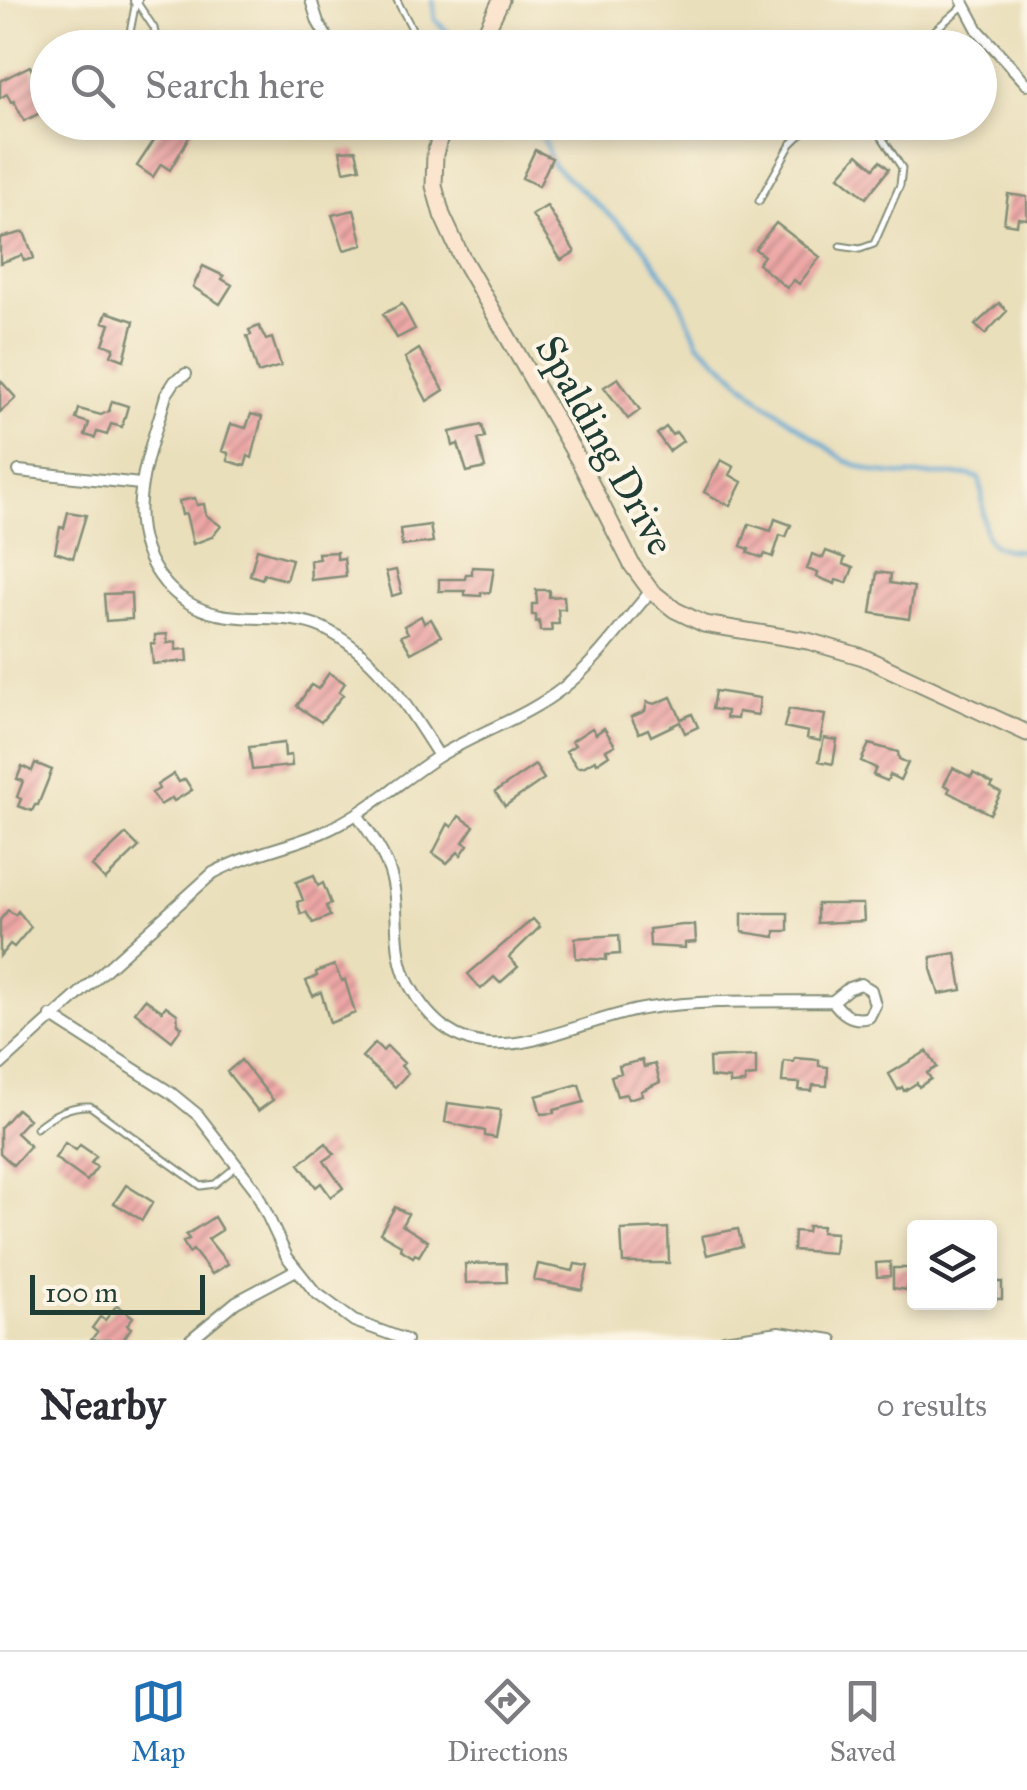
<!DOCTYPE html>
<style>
body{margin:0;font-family:"IM FELL Great Primer",serif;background:#f2f2f3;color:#2b2b33}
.controls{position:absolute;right:30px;bottom:30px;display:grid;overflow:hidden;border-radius:10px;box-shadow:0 5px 15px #0003}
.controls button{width:90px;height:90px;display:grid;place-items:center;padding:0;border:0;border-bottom:2px solid #e1e1e2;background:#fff;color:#2b2b33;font:50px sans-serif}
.scale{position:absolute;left:30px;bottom:25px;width:175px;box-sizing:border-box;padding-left:10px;border:5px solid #1f3d34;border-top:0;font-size:28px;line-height:35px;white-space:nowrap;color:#1f3d34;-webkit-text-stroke:8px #fcf5e5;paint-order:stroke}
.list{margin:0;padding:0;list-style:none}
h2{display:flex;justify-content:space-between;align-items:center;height:130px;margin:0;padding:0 40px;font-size:42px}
h2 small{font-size:32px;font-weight:400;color:#7c7c81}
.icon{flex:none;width:55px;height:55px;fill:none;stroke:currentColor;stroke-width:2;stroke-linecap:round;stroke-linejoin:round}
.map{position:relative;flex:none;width:1027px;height:1340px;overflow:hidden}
.search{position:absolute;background:#fff;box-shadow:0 5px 15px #0003;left:30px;right:30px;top:30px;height:110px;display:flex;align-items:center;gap:25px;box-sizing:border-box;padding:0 35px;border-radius:55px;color:#7c7c81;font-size:38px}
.sheet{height:310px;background:#fff}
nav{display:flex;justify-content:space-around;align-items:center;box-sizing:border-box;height:140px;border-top:2px solid #e1e1e2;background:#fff;font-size:28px;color:#7c7c81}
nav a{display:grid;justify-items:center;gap:5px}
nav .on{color:#1f6fb2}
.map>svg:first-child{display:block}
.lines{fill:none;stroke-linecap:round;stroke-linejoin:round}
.stream{stroke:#5ca6d3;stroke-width:4}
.building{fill:url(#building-hatch)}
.lane-casing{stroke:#848e78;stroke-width:9}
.street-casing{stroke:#848e78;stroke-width:14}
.secondary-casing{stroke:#848e78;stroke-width:19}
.lane{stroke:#fff;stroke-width:5}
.street{stroke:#fff;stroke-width:10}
.secondary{stroke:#fce5cf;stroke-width:15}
.labels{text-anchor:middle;stroke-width:8;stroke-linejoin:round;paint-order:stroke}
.street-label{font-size:40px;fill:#1f3d34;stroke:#fcf5e5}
</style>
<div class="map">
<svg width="1027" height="1340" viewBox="0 0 1027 1340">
<defs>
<pattern id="building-hatch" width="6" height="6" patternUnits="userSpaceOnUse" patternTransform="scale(2.5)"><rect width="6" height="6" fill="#eda7a6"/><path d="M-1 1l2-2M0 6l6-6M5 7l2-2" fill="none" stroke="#bf8988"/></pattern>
</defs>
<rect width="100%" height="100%" fill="#fcf5e5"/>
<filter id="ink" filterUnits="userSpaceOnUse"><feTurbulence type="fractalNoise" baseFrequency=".01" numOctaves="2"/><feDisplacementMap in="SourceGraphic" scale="20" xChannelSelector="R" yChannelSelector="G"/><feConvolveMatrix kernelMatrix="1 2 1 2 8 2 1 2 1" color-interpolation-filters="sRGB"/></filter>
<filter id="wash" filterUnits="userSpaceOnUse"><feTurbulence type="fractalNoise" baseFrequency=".0048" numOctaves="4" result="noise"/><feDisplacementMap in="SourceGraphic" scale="40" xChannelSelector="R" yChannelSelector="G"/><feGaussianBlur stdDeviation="2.25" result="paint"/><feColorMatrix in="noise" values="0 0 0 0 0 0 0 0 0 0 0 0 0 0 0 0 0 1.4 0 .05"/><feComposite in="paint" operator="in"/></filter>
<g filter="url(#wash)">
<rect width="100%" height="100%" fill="#eadfbb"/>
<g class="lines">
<path class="stream" d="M433 0 435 20 465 48
M531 122 545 143 553 165 641 243 678 297 698 342 759 398 846 461 876 472 904 475H969L979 478C991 516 967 555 1027 550"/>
</g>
<g id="blocks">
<path class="building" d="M215 34 228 35V48H205V38H214Z
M30 66 42 93 48 90V109L24 121 14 101 11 102 7 94 0 98V81Z
M166 122H182L193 130 170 170 161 164 153 177 137 166Z
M356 150 360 168 344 171 340 151Z
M535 150 552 158 539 186 522 178Z
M858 154 874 168 880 161 889 169 866 198 839 176Z
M1008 194 1027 197V219L1018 218 1017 225 1004 223Z
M547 206 575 252 561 260 532 215Z
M354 210 363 245 344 250 332 215Z
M776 223 820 257 799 284 794 280 787 288 758 264 764 256 755 249Z
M24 232 34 258 24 261 22 255 0 263V238Z
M203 266 224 276 222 279 232 285 220 304 193 287Z
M999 303 1007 311 985 334 975 325Z
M402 304 415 329 397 338 383 314Z
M107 312 134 321 124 360 111 355 114 348 103 344 110 324 103 322Z
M259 326 266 340 272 338 281 366 258 373 247 336 251 335 249 330Z
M419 349 444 390 427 401 405 358Z
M618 378 640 410 628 419 604 387Z
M0 380 16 398 0 412Z
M112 401 128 406 122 427 111 424 107 435 97 432 95 438 85 435 89 423 76 419 79 409 101 415 109 411Z
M251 414 262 417 252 458 248 456 245 466 228 461V453L222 451 231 424 246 428Z
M482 425 485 437 478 439 485 468 467 472 458 444 453 446 450 432Z
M666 427 672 435 676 432 683 441 669 451 657 434Z
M721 460 734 467 730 475 742 482 730 506 704 492Z
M195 498 197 505 204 504 206 515 221 526 212 537 193 544 186 514 182 515 179 501Z
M68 512 86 515 73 558 55 552 60 527 64 528Z
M775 519 791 525 786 537 780 535 773 557 765 554 763 558 748 553 749 549 741 546 749 524 771 531Z
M430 525 433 542 402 546 400 529Z
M257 549 292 559 286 580 264 574 262 579 250 575Z
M826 551 845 558 843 564 853 568 847 583 836 580 835 584 817 577 818 573 807 569 812 554 823 558Z
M337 552V559L344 558 346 576 311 580 310 560 319 559 318 553Z
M472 567 494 568 490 592 481 593V596L465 595V591H439V579H465L466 574H472Z
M396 570 402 593 392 596 386 572Z
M877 572 891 574 890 583 914 587 909 619 871 613Z
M536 590H549V597L564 596 565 609H558L559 624H551L552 631H540L539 621 536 622V615H532V604H537Z
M131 593 132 619 106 621 104 594Z
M421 616 424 623 431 619 441 636 411 653 401 636 408 633 404 626Z
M167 634V643L176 642V650L187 649 188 661 153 664 151 644H155V635Z
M329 673 345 683 339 692 343 695 321 722 297 706 311 685 318 689Z
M715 691 760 698 758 715 738 712 737 719 726 718 727 711 712 709Z
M671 697 681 719 692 714 698 727 685 733 680 722 651 736 648 729 639 733 631 717 645 711 647 702 655 704Z
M789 709 825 715 820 741 807 738 808 732 784 727Z
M592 728 596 734 604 728 615 745 606 750 609 755 597 763 595 760 583 767H577L566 751 575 745 572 741Z
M824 738 837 740 833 764 819 761Z
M284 743 285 756 291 755 292 766 252 770 249 747Z
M869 744 898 752 899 759 908 763 900 780 890 775 887 781 873 775 876 768 861 761Z
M35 763 52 770 38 805H35L32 811 18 806 21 799 17 797 23 781 17 779 22 766 32 771Z
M535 765 544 779 505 806 495 792Z
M953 768 971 777 973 773 993 784 991 787 1001 793 990 814 948 792 950 788 944 785Z
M174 774 179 782 185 779 192 790 174 801 172 798 160 805 152 793 159 789 157 785Z
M459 816 474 826 463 842 468 845 461 855 458 852 447 863 433 853 448 824 452 827Z
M126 834 139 847 105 880 92 866Z
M314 875 318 886 323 883 331 904 326 906 330 916 313 923 306 912 301 914 297 902 303 900 296 882Z
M817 904H863L864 921 817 923Z
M8 910 15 915 18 911 31 927 14 947 10 944 0 956V920Z
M742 913H788V931H775V937L742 932Z
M533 919 540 927 509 957 518 967 500 983 494 977 481 989 468 974Z
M683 925H695L696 942 685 943V948L650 946 649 929Z
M619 935 620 954 606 955V960L576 958 575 938Z
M956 953 962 990 939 994 931 969V957Z
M334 965 342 981 345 980 355 1013 330 1023 321 992 313 996 306 981 317 976 316 972Z
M145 999 162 1011 166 1006 177 1014 178 1024 182 1027 172 1041 135 1012Z
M375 1043 383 1051 387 1046 404 1063 401 1066 408 1073 395 1087 362 1057Z
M927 1051 937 1067 927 1073 931 1079 919 1087 917 1083 904 1091 902 1087 898 1090 889 1074Z
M756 1056V1076L745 1077V1083L730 1084V1079L710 1077 709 1058Z
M795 1058 819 1060V1066L828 1067 827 1086 813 1085 812 1091 799 1090 800 1083 782 1082 784 1061 794 1062Z
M241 1060 273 1100 258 1111 227 1072Z
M642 1060 644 1067 655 1064 660 1082 641 1091 642 1095 628 1099 626 1094 617 1096 611 1076 621 1073 619 1066Z
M579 1084 584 1102 554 1110V1113L541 1114 536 1096Z
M448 1103 501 1110 496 1138 485 1136V1131L445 1122Z
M17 1109 29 1119 16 1133 30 1146 13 1165 0 1153V1128Z
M65 1143 76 1150 80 1145 96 1156 91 1163 97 1167 87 1181 55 1158Z
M326 1143 334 1154 324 1161 343 1188 331 1197 321 1183 316 1187 299 1164Z
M126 1185 153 1202 142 1220 114 1203Z
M395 1207 408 1214 402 1225 428 1241 419 1256 415 1254 413 1257 400 1249 401 1245 380 1233Z
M214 1217 222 1230 208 1239 228 1264 212 1274 193 1250 189 1253 183 1242 189 1239 186 1235Z
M808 1226H822L821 1232 836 1233 834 1253 793 1250 794 1231 807 1232Z
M668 1228 669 1263H623L621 1230Z
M738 1229 742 1246 707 1255 702 1236Z
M890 1262V1276L877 1277 876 1263Z
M506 1263 507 1282 466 1283 465 1264Z
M538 1264 573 1271 575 1264 588 1266 582 1290 534 1280Z
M893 1268H914V1291L893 1288Z
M990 1282H1002V1299H991Z
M117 1305 133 1317 127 1325 131 1328 123 1340H91L97 1332 92 1328 100 1317 105 1320Z"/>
</g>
</g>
<g filter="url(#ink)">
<use href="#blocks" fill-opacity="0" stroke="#848e78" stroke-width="2.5"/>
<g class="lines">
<g class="lane-casing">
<path id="lane" d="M397 0C404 16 416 31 419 48
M136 1 154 28 158 48
M127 48 136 1
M906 48 935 30 962 7
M759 201 791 144 814 122
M840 246 860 249 874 244 900 185 902 168 872 122
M36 1128C51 1115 69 1105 90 1106L201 1186 215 1184 237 1166"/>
</g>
<g class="street-casing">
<path id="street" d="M136 0V1
M311 0 318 22 333 48
M962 0 978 30 1027 84
M186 374 175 381 166 395C148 459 117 526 165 583 178 598 197 610 217 614 250 622 292 613 323 628 378 655 407 706 439 756
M19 471 140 484
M357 814C373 838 390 860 394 889 399 921 393 956 410 986 470 1095 564 1020 649 1008 709 999 773 1002 833 1001L849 988 861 984 871 990 875 1005 869 1017C853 1022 842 1014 833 1001
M51 1016 171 1093 198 1115 255 1189 287 1257 315 1292 354 1321 406 1340
M0 1065 213 873C248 854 285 848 321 833 363 815 398 783 436 758 477 732 525 718 563 688 597 662 623 623 651 591
M190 1340 236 1302 296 1270
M724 1340 779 1332 832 1340"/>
</g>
<g class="secondary-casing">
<path id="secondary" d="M478 48 501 0
M444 122 435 154 434 186 442 215 461 256 581 464 632 565 651 591 675 610 704 624 808 641 863 657 1027 733"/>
</g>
<use href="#lane" class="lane"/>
<use href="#street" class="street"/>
<use href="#secondary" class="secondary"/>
</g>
</g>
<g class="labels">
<g class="street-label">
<text transform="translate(606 445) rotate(61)" y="14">Spalding Drive</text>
</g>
</g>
</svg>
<div class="controls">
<button><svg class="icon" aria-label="layers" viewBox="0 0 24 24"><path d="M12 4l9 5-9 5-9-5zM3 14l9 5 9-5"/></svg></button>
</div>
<div class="scale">100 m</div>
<div class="search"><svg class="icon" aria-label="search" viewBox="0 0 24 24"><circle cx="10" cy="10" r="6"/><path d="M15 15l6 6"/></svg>Search here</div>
</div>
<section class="sheet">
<h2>Nearby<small>0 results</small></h2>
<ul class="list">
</ul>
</section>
<nav>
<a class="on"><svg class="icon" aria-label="map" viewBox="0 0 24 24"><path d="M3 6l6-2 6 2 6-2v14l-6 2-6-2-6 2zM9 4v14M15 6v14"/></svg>Map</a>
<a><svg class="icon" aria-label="directions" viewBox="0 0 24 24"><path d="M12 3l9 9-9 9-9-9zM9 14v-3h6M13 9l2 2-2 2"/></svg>Directions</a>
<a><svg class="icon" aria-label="saved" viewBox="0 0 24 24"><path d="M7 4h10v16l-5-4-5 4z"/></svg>Saved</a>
</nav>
